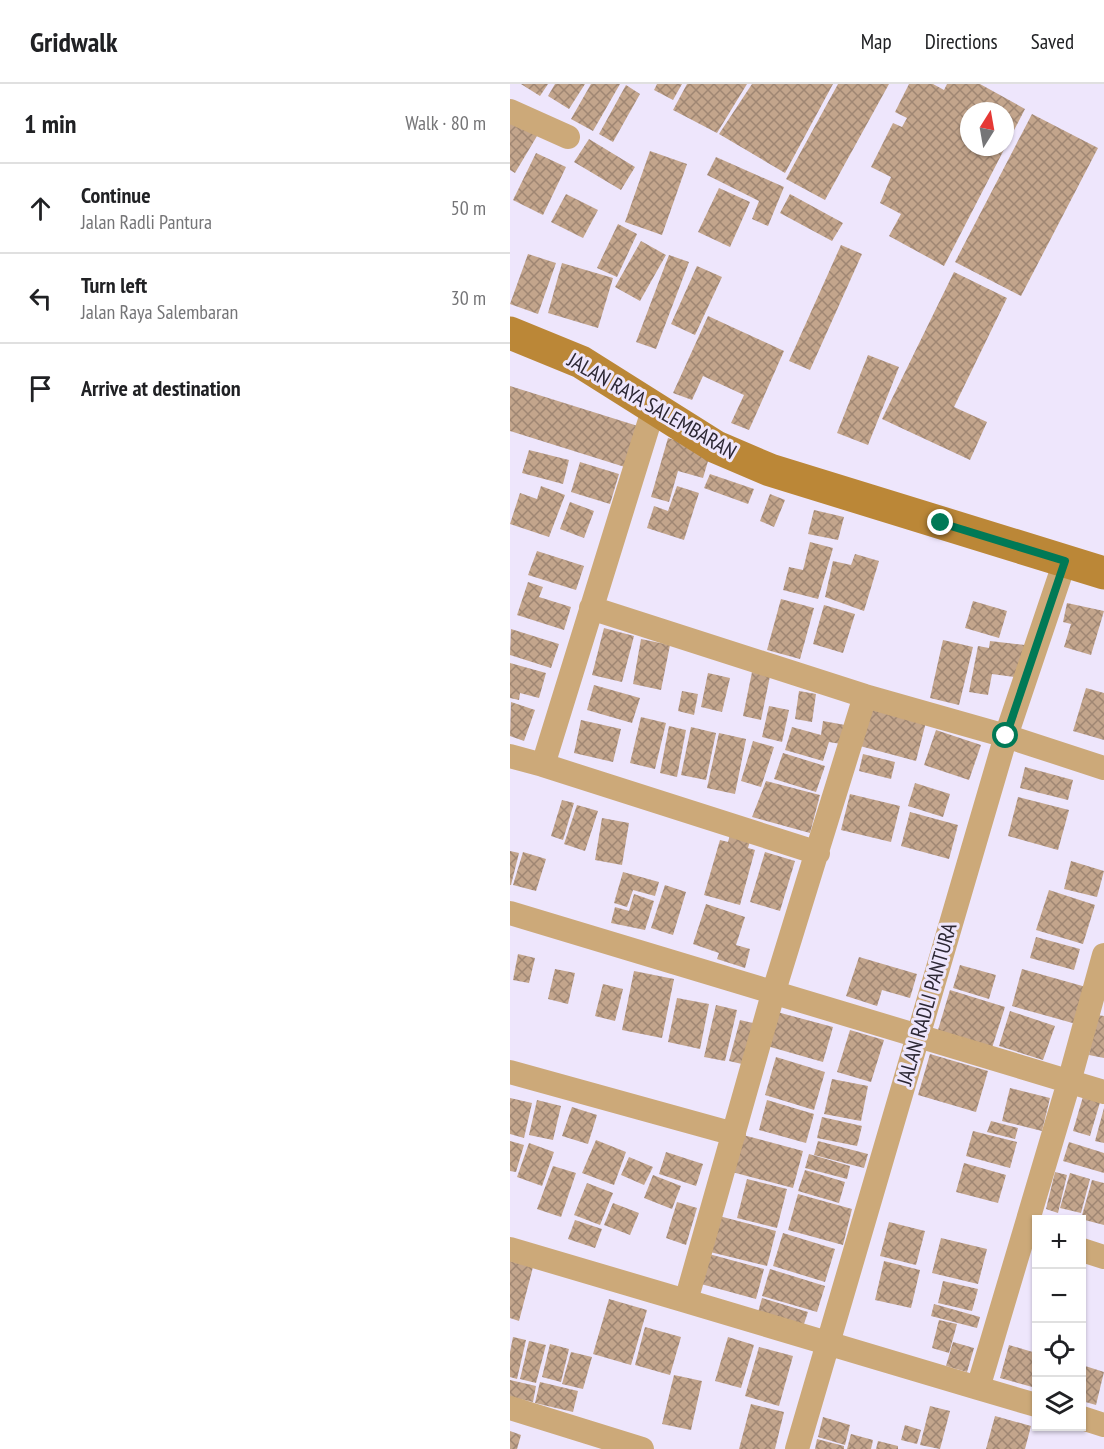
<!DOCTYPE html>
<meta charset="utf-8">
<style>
body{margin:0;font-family:"PT Sans Narrow",sans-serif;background:#f6f6f6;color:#202124}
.controls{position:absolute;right:18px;bottom:18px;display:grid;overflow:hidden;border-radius:0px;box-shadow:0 2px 4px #0004}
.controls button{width:54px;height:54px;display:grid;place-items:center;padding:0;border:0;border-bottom:2px solid #e0e0e0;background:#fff;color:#202124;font:30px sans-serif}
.compass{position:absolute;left:450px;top:18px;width:54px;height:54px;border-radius:50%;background:#fff;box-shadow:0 2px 4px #0004;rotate:11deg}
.stop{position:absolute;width:18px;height:18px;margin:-14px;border:4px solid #007956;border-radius:50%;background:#fff}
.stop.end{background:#007956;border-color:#fff;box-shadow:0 2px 6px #0008}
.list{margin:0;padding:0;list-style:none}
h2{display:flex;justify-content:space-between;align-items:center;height:78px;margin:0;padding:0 24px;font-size:26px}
h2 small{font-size:20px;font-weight:400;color:#757577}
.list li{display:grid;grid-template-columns:39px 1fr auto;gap:18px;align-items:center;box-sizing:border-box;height:90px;padding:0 24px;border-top:2px solid #e0e0e0}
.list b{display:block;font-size:22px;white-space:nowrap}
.list p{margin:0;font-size:20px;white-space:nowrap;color:#757577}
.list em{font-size:20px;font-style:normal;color:#757577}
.icon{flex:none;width:33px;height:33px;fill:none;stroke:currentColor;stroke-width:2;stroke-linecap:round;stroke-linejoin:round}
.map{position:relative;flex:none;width:594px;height:1365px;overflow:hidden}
header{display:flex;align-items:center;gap:36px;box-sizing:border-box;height:84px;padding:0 30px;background:#fff;border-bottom:2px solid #e0e0e0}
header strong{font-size:28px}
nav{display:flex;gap:33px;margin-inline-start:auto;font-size:21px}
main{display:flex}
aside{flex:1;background:#fff}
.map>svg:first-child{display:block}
.building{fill:url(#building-cross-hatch);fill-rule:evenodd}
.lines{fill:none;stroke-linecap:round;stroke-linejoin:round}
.street{stroke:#cca979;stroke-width:24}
.secondary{stroke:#bb8737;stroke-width:33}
.route{stroke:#007956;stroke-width:8}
.labels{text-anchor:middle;stroke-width:6;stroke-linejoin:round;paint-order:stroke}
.street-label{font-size:21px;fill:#2c2734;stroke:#eee6fc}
</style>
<header>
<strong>Gridwalk</strong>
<nav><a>Map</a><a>Directions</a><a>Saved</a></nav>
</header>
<main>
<aside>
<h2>1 min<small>Walk · 80 m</small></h2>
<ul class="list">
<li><svg class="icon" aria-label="ahead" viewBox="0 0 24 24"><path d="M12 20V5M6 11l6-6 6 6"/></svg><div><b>Continue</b><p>Jalan Radli Pantura</p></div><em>50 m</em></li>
<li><svg class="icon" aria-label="left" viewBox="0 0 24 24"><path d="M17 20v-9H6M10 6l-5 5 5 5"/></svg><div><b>Turn left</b><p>Jalan Raya Salembaran</p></div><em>30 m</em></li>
<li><svg class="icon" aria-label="arrive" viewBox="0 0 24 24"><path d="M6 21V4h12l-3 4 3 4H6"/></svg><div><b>Arrive at destination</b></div></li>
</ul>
</aside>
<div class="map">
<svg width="594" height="1365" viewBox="0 0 594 1365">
<defs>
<pattern id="building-cross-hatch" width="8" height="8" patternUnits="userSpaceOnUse" patternTransform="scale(1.5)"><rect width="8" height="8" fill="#c3a58c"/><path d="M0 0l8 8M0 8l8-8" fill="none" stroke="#9f8673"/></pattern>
</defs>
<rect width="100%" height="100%" fill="#eee6fc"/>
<path class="building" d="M11 0H38L30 12Z
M45 0H75L59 25 38 12Z
M81 0H110L83 47 61 35Z
M147 0H172L163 16 144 6Z
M177 0H237L207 49 163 26Z
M242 0H323L275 89 209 50Z
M328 0H379L315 116 276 95Z
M399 0H423L434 6 437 0H470L515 25 434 182 379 152 391 130 370 119 381 93 361 83 383 39 392 43 397 34 385 28ZM459 27H495V63H459Z
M116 1 130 10 103 58 89 50Z
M522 30 588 64 511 212 445 178Z
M0 32 30 47 5 89 0 86Z
M79 55 125 83 111 106 64 78Z
M140 67 177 80 152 151 115 138Z
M26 69 56 83 33 131 3 116Z
M206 73 274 103 258 142 242 135 249 117 197 91Z
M209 104 240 118 220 163 188 148Z
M56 110 88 126 73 154 41 138Z
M280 110 333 139 322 157 270 129Z
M108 140 127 150 107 193 87 184Z
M131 157 156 171 130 217 105 203Z
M331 161 352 170 300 286 279 277Z
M18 170 46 179 28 230 0 220Z
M159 171 179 178 146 265 126 258Z
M52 179 103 194 88 244 38 229Z
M187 182 212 193 185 251 161 240Z
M444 188 497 214 444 323 477 338 460 376 372 335Z
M198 232 274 267 239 346 221 339 234 311 193 292 182 316 163 309Z
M358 271 389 283 358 361 327 349Z
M0 302 131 343 118 384 0 347Z
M158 354 201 367 193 394 168 387 159 418 141 413Z
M19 366 59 376 53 400 12 389Z
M70 378 109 390 100 420 61 408Z
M200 390 244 405 238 420 194 404Z
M31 402 55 411 39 453 0 440 10 409 27 415Z
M167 402 189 409 174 456 137 444 144 422 158 427Z
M260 410 275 416 264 443 250 437Z
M60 418 84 427 74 454 50 445Z
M304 426 334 433 328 456 298 450Z
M300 458 323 464 308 515 273 506 279 483 293 486Z
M27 467 74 482 66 506 18 491Z
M345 470 369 477 354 527 315 513 323 477 341 481Z
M18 498 33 503 29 513 61 523 54 546 7 531Z
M271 515 304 524 290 575 257 566Z
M463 517 497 527 489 554 455 544Z
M557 519 594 527 581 571 554 563 561 540 553 538Z
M314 521 345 530 333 569 303 560Z
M94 544 124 552 112 598 82 591Z
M1 545 49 560 41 584 0 571Z
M131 555 160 561 151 606 123 600Z
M433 556 463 563 449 621 420 614Z
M480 557 515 561 511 594 482 590 478 611 459 608 468 562 479 564Z
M0 579 36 589 29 614 10 609 9 616 0 614Z
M242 588 260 592 251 636 233 632Z
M198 589 220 594 212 628 191 623Z
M84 601 130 614 122 639 77 626Z
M576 604 594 609V656L563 647Z
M172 607 188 610 184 631 168 627Z
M289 607 306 610 302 638 285 635Z
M1 618 25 626 14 657 0 652Z
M259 622 279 626 272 658 252 653Z
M361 624 416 638 406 677 350 662Z
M131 633 156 639 145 685 120 679Z
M71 636 111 645 103 678 64 669Z
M313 637 335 641 331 660 319 658 313 677 275 666 282 643 311 651Z
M159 642 176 646 167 693 150 689Z
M181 643 206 649 196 696 171 691Z
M426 646 471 661 459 696 414 681Z
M209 649 236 655 225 710 197 704Z
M243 657 264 663 251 703 231 697Z
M273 669 315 682 306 708 264 695Z
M353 670 385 678 381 695 349 687Z
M515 683 563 696 558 716 510 704Z
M256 697 310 711 300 749 242 733Z
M405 699 440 710 433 733 398 722Z
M340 710 390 722 381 758 331 746Z
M508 713 559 726 548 766 498 752Z
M52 716 64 719 53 756 41 752Z
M67 721 88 727 75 767 54 760Z
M400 728 448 741 439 775 391 762Z
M92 734 119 739 112 781 85 776Z
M220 751 240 757 238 764 245 766 230 821 194 811 210 756 218 758Z
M0 767 9 769 1 801H0Z
M13 768 36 775 26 807 3 801Z
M255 768 285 777 270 827 240 818Z
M561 777 594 787 587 813 554 805Z
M113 788 149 798 145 812 123 806 117 823 104 819Z
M155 801 176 808 163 851 141 844Z
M539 806 585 821 573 860 526 846Z
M124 810 144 817 135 846 101 839 105 823 119 827Z
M196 820 235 833 226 861 240 865 235 884 207 875 209 869 183 860Z
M526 853 570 865 564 886 520 874Z
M8 870 25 874 19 899 3 896Z
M349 873 407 890 400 914 372 906 367 922 336 912Z
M450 881 486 891 479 915 443 904Z
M45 885 65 889 58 920 38 915Z
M512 885 576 903 566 940 502 922Z
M124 887 164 895 152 954 112 946Z
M93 900 113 905 105 937 85 932Z
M440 906 495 923 482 964 428 946Z
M167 914 199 920 190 965 158 958Z
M206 921 227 926 215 977 194 973Z
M500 927 545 942 533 976 489 962Z
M267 928 323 943 313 978 257 962Z
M587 931 594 932V974L579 971Z
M230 936 243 939 232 980 219 977Z
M340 946 374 956 361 998 327 988Z
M420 970 478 987 466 1028 408 1011Z
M266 973 315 988 304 1026 255 1011Z
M322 995 358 1002 351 1037 314 1030Z
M500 1004 540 1014 532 1047 492 1037Z
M574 1009 591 1015 580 1052 563 1047Z
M0 1014 22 1019 14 1054 0 1050Z
M27 1016 51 1022 43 1056 19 1051Z
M257 1016 304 1030 296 1059 249 1046Z
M62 1023 87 1031 78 1060 52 1052Z
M594 1024V1059L585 1057Z
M312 1033 352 1042 347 1062 307 1054Z
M481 1037 508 1044 505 1055 477 1048Z
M463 1047 507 1058 500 1084 456 1072Z
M233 1051 293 1067 283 1104 222 1088Z
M86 1056 116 1068 104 1101 72 1089Z
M0 1057 14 1061 6 1088 0 1087Z
M308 1057 358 1070 354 1084 304 1071Z
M559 1058 594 1069V1089L553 1077Z
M19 1059 44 1068 32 1102 7 1093Z
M156 1068 193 1080 186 1102 149 1090Z
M299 1070 340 1082 337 1095 295 1084Z
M119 1073 143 1083 134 1101 111 1091Z
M454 1079 496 1091 488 1119 446 1108Z
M43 1082 66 1089 51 1133 27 1125Z
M295 1086 335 1098 329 1119 288 1107Z
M545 1088 557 1091 548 1129 536 1125Z
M560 1089 580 1095 571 1129 550 1124Z
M143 1091 171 1102 162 1125 134 1114Z
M237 1095 277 1105 267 1144 227 1134Z
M582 1096 594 1099V1141L571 1135Z
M77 1099 103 1109 90 1141 64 1131Z
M288 1110 342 1125 333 1161 278 1146Z
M167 1118 187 1124 176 1161 156 1154Z
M103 1119 129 1129 120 1151 94 1141Z
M209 1132 266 1147 257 1182 200 1168Z
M65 1136 92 1145 85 1164 58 1155Z
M379 1138 415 1147 406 1181 370 1172Z
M273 1149 325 1165 315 1198 263 1182Z
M431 1154 477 1165 468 1200 422 1189Z
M199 1170 254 1185 246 1215 191 1200Z
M0 1177 23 1183 9 1237 0 1234Z
M374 1177 410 1186 401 1224 365 1216Z
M260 1185 315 1202 307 1228 252 1212Z
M433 1197 468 1205 462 1227 428 1219Z
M252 1214 298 1228 293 1243 248 1228Z
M99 1215 137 1226 121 1281 83 1270Z
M424 1220 470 1233 467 1244 421 1232Z
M429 1236 447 1240 439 1269 422 1264Z
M135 1243 171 1253 160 1291 125 1281Z
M3 1253 16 1256 7 1295 0 1293V1268Z
M218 1253 244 1261 231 1304 205 1297Z
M19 1257 36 1261 26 1299 10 1295Z
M443 1258 464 1264 457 1288 436 1282Z
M40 1260 59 1265 51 1298 32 1293Z
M499 1261 526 1269V1304L490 1294Z
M249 1263 283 1272 269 1322 235 1312Z
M61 1268 82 1273 73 1305 52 1300Z
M572 1281 594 1288 586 1321 572 1317Z
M164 1291 192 1297 181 1346 152 1340Z
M0 1296 26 1302 23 1318 0 1313Z
M30 1298 68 1307 63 1328 25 1319Z
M241 1320 274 1328 265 1365H229Z
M420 1322 440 1327 430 1365 410 1361Z
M485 1332 521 1342 515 1365H476Z
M313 1333 340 1341 335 1361 308 1353Z
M395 1341 411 1346 407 1360 391 1356Z
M0 1347 11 1351 7 1365H0Z
M341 1350 363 1356 361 1365H337Z
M307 1355 334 1362V1365H305Z
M368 1357 388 1362V1365H366Z"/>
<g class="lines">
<path class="street" d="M0 27 58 53
M81 524 355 612 496 652 594 684
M355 612 263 910 176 1217 468 1304 559 998 594 871
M0 672 33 681 144 323
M33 681 308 769
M0 829 594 1008
M0 988 224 1050
M0 1165 176 1217
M572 1166 594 1173
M468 1304 526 1321
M0 1324 132 1365
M572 1334 594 1341
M287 1365 496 652 555 477"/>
<path class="secondary" d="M0 249 71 278 206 363 260 386 594 489"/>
</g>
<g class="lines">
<path class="route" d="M431 439 555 477 496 652"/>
</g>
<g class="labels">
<g class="street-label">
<text transform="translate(142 322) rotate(30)" y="7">JALAN RAYA SALEMBARAN</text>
<text transform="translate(417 920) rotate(-74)" y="7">JALAN RADLI PANTURA</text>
</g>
</g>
</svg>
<div class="controls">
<button>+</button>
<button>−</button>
<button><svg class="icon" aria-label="locate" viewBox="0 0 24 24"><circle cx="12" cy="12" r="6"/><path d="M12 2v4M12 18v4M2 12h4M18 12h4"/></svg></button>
<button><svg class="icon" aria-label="layers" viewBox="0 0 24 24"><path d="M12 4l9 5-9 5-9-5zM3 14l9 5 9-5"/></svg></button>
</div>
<svg class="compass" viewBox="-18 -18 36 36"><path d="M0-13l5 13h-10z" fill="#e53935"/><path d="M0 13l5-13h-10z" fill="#757577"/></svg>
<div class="stop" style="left:496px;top:652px"></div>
<div class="stop end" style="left:431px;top:439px"></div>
</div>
</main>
